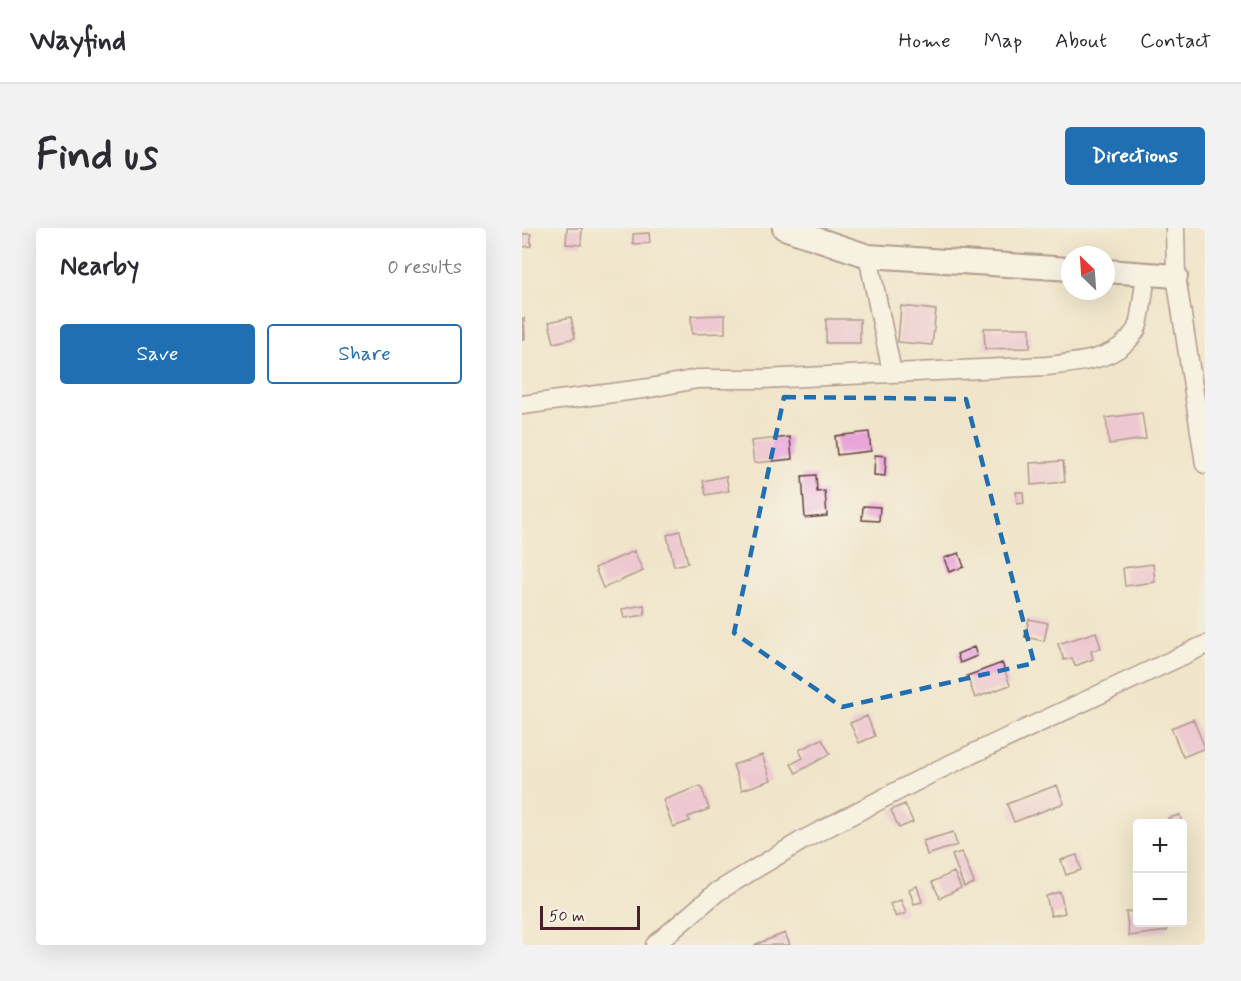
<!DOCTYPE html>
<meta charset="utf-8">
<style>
body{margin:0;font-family:Mynerve,sans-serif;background:#f2f2f3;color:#2b2b33}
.controls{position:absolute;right:18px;bottom:18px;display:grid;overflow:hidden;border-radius:6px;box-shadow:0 6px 24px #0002}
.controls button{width:54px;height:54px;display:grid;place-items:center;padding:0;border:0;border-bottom:2px solid #e1e1e2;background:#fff;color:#2b2b33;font:30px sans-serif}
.compass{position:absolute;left:539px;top:18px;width:54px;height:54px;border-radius:50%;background:#fff;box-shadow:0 6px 24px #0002;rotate:335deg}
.scale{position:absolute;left:18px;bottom:15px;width:100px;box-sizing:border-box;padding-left:6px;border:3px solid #4a1f2b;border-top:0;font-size:16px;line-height:21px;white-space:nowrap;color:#4a1f2b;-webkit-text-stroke:4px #f7f3e8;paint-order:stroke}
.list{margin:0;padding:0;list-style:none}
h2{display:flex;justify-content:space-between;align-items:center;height:78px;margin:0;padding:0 24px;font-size:26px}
h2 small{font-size:20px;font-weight:400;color:#7c7c81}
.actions{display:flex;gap:12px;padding:18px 24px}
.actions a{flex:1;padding:14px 0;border:2px solid #1f6fb2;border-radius:6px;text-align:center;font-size:21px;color:#1f6fb2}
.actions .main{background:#1f6fb2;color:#fff}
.map{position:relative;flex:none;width:683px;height:717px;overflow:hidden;border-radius:6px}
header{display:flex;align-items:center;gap:36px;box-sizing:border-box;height:84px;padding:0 30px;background:#fff;border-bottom:2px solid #e1e1e2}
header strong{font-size:28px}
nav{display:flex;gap:33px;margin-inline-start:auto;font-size:21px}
.intro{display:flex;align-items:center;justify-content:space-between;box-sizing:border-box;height:144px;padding:0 36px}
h1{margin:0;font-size:42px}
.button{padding:15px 27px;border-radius:6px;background:#1f6fb2;color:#fff;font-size:21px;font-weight:700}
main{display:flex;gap:36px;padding:0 36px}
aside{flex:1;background:#fff;border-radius:6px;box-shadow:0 6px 24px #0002}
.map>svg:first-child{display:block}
.building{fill:#e9a3da}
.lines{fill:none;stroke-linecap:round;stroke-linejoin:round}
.minor-casing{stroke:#633d43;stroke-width:21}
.major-casing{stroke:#633d43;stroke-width:26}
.minor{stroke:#fff;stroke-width:18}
.major{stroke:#fff;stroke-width:22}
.marked{fill:none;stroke:#1f6fb2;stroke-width:4.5;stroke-dasharray:12 8;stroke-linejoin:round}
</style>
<header>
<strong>Wayfind</strong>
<nav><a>Home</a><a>Map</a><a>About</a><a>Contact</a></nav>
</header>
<div class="intro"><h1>Find us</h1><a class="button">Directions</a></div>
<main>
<aside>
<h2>Nearby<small>0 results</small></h2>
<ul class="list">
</ul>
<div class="actions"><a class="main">Save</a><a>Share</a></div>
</aside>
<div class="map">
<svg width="683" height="717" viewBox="0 0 683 717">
<rect width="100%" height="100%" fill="#f7f3e8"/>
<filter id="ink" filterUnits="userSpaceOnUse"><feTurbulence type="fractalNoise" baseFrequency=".0167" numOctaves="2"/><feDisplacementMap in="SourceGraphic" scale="12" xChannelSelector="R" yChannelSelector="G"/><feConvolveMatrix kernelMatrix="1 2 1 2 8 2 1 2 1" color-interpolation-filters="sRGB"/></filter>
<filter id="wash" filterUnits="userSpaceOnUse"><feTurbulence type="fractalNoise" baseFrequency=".008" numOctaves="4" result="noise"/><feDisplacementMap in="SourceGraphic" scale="24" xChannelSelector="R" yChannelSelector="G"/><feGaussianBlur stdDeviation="1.35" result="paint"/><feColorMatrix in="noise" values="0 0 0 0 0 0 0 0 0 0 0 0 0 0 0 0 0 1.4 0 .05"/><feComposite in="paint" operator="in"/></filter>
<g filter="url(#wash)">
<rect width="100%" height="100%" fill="#f0e5cb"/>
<g id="blocks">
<path class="building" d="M45 0H60L59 17 44 16Z
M127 5 128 15 111 16V6Z
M0 6H9V18L0 19Z
M379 78 414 82 410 117 376 114Z
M203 87V105L170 106 169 88Z
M49 89 53 110 32 115 27 94Z
M0 90H2L3 111H0Z
M304 91H338V115H304Z
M462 100H508V120L463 121Z
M620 185 624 211 587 216 584 190Z
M347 204 349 223 315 227 313 208Z
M268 209 270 231 232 235 229 213Z
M353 227 364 228 363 248 352 247Z
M541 233 543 254 509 257 508 235Z
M294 247 295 264 303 263 305 288 283 290 280 248Z
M204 248 207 263 184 267 181 253Z
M494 264H501L502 275 495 276Z
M341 278 358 279 357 293 340 292Z
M158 303 166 335 152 338 145 307Z
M112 323 121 343 81 360 73 340Z
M437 325 442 339 427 344 422 330Z
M631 336 633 354 603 358 601 340Z
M122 377 123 387 102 390 100 381Z
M507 391 526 395 522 413 503 409Z
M574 404 579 420 569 423 571 431 553 438 550 430 542 432 536 416Z
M452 419 455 428 438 435 435 426Z
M480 435 488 457 453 470 445 448Z
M345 488 353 508 337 515 328 495Z
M671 491 683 520 661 529 649 500Z
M300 511 308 526 274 545 269 536 281 530 277 522Z
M240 527 249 552 220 562 211 537Z
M535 557 542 575 492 594 485 576Z
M179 558 187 581 166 589 168 593 151 599 141 572Z
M383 576 391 594 377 600 369 582Z
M658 587 660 596H647L646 590Z
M431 604 435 617 405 627 401 613Z
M440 624 452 655 442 659 430 627Z
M555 627 559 642 544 647 539 632Z
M432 644 439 660 418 670 410 654Z
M395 658 400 674 392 676 387 661Z
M538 664 543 685 529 688 524 668Z
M379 672 384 685 374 689 368 676Z
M616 682V694H644L645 703 607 708 604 684Z
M263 705 268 717H232Z"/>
</g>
</g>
<g filter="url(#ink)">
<use href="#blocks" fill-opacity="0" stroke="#633d43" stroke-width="1.5"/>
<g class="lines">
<g class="minor-casing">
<path id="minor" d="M653 0 654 48 683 236
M346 28 370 144
M0 177 128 160 175 151H239L525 138C558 134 595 133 614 102 619 93 622 58 624 46
M133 717 195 664 281 612 414 543 683 417"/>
</g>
<g class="major-casing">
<path id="major" d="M262 0 346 28 548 41
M584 43 654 48"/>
</g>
<use href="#minor" class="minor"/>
<use href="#major" class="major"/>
</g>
</g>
<path d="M0 0H683V717H0ZM262 169 444 171 512 435 320 479 212 405Z" fill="#f0e5cb" fill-opacity=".55" fill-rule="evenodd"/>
<path class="marked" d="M262 169 444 171 512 435 320 479 212 405Z"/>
</svg>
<div class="controls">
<button>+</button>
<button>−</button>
</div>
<svg class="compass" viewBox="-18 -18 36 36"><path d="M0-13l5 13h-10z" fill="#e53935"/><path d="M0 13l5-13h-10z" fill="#7c7c81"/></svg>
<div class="scale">50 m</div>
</div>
</main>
